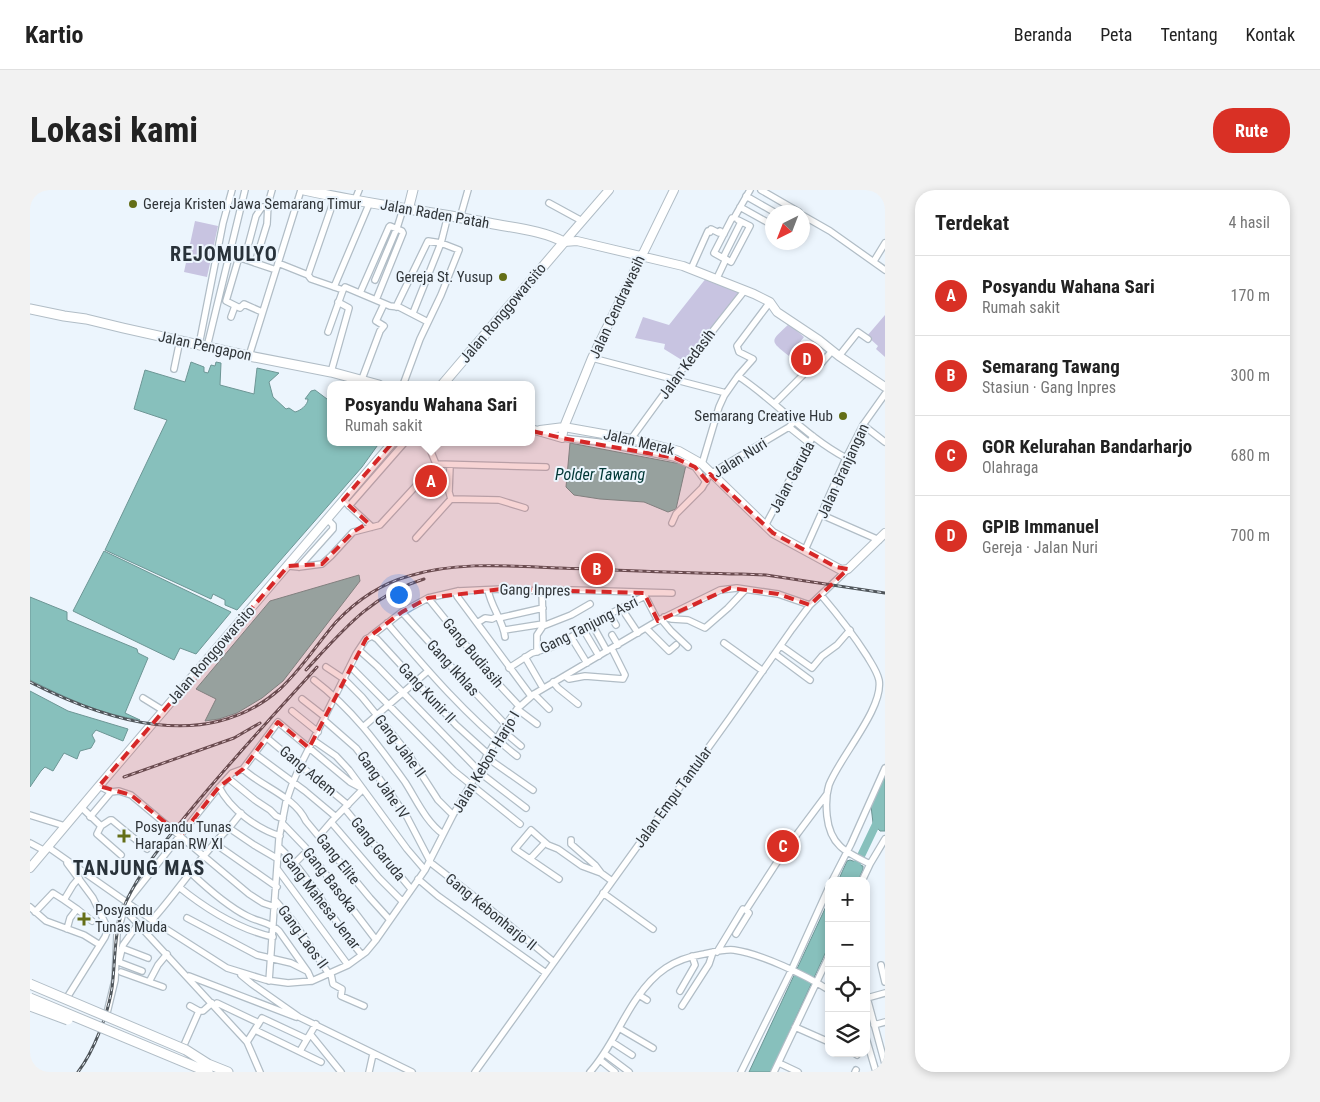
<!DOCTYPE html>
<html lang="id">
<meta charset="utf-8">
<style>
body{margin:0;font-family:"Roboto Condensed",sans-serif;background:#f2f2f2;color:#222}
.controls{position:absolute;right:15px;bottom:15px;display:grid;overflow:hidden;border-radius:10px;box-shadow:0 2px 8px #0003}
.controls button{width:45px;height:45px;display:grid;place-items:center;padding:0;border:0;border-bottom:1px solid #e0e0e0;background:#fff;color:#222;font:25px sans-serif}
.compass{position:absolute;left:735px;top:15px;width:45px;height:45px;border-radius:50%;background:#fff;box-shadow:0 2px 8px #0003;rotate:222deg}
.you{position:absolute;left:368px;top:404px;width:18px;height:18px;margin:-12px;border:4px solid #fff;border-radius:50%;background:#1a73e8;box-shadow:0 0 0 8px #1a73e833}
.badge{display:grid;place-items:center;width:32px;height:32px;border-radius:50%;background:#d93025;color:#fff;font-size:16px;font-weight:700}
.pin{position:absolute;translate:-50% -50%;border:2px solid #fff;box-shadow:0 1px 5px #0006}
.popup{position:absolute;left:297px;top:191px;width:208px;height:65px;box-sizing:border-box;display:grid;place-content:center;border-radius:10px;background:#fff;filter:drop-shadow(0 1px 4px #0005);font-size:16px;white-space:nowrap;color:#767676}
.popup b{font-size:19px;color:#222}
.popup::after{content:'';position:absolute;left:50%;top:100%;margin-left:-10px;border:10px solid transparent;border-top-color:#fff}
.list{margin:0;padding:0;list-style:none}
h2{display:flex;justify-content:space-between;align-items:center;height:65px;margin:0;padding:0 20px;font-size:21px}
h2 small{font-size:16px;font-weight:400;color:#767676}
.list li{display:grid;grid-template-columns:32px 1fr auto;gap:15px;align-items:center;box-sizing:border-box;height:80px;padding:0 20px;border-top:1px solid #e0e0e0}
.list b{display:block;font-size:19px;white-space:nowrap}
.list p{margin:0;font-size:16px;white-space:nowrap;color:#767676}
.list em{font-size:16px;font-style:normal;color:#767676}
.icon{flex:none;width:28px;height:28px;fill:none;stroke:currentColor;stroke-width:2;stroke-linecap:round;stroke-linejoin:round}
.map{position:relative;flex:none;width:855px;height:882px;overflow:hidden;border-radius:20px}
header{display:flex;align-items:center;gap:30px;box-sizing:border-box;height:70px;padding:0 25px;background:#fff;border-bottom:1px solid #e0e0e0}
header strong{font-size:24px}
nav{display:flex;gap:28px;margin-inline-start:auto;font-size:18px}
.intro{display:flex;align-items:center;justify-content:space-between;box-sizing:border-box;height:120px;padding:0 30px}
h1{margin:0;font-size:35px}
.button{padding:12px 22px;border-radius:20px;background:#d93025;color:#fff;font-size:18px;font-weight:700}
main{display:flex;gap:30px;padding:0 30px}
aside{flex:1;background:#fff;border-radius:20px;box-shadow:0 2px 8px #0003}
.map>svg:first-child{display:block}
.green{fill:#c8c4e1}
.water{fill:#87c0bc;stroke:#6d9695}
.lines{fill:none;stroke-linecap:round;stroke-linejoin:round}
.river{stroke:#87c0bc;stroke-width:8}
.minor-casing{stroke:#b1bdc6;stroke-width:8}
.major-casing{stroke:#b1bdc6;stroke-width:10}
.highway-casing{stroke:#b1bdc6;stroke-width:11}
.minor{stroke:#fff;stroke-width:5.5}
.major{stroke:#fff;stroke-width:8}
.highway{stroke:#fff;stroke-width:9}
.rail-casing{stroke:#50565b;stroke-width:3}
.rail{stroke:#ecf5fd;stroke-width:1;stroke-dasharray:4;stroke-linecap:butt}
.highway-bridge-casing{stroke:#b1bdc6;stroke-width:11;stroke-linecap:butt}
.highway-bridge{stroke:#fff;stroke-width:9}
.marked{fill:#d62828;fill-opacity:0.2;stroke:#d62828;stroke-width:4;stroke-dasharray:10 6;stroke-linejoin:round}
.poi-dot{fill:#646e17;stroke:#ecf5fd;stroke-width:2}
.labels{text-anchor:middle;stroke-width:4;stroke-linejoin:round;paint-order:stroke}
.poi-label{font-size:15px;fill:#303539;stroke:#ecf5fd;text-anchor:start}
.street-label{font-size:15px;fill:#303539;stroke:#ecf5fd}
.water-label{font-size:16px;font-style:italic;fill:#003735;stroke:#ecf5fd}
.district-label{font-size:20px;font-weight:bold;letter-spacing:1px;fill:#29323a;stroke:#ecf5fd}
</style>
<header>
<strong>Kartio</strong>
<nav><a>Beranda</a><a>Peta</a><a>Tentang</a><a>Kontak</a></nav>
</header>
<div class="intro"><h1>Lokasi kami</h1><a class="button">Rute</a></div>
<main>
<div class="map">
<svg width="855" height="882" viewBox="0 0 855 882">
<rect width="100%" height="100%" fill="#ecf5fd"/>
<path class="green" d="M165 31 188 36 177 87 154 82Z
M677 87 713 101 655 172 634 159 635 154 605 148 613 127 639 135Z
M855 125V167L846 159 848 156 837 146Z
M759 134 774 147 759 166C738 150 741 151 759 134Z"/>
<path class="water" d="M161 172 174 177V182L178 183 181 175 185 176 186 172 191 173 190 195 224 204 227 178 249 183 239 192 243 207 256 219 259 218 265 222C270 221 278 215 278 209H275L281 201 285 200 301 212V252H350L332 277 207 420 195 415V410L183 404 181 409 75 360 137 230 104 219 115 180 155 192Z
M540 253 656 275 646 319 638 322 614 312 570 309 544 305 536 297Z
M74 361 201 422 166 464 150 458 144 470 43 421Z
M329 385 330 391 253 491 232 508 207 523 189 529 175 531 186 509 166 499 240 411Z
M0 407 37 422V430L107 459 108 463 118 468 95 523 110 530C70 524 36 508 0 490Z
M0 501 38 521 98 539 93 551 66 540 62 545 65 551 61 558 50 561 47 569 34 563 23 581 15 577 11 581 0 597Z
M855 585V641H850L843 633 841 616Z
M820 670 829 673V675L833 676V679L828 691H808L817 671Z
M799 710V755L741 882H719Z"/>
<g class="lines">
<path class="river" d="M819 691 850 626"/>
<g class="minor-casing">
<path id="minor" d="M731 0 769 22
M716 6 744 22
M325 10 329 0
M519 13 552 31
M710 17 737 32
M772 25 800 41 855 80
M430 28 438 0
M218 56 226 26 232 17H238
M199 64 246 80
M209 67 196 111 210 118 214 114 232 122
M693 68 684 63 702 28H704L720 0
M696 69 701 72 720 36 708 30
M844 71 855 53
M225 73 237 34 238 14 242 0
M248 73 278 85 281 89 313 100 315 97 360 116 369 117 398 132
M661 79 678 41 680 42 681 39 689 43 690 41 694 44
M278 85 305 7
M687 88 696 69 693 68 711 32
M345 90 367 38 373 19
M304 97 340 12
M330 103 359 37 360 36 372 41 373 43 346 110
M366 117 398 51 411 53 429 60 411 105 390 149 373 195
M383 123 411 53 418 25
M201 127 205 116
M346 131 354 114
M298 142 313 100
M169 155 193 33 202 0
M177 157 215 0
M219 166 271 0
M809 166 828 142 838 149
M562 168 696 203
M144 179 150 150
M301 182 319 118 308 112
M708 186 723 169 709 162 707 156 740 112
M332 189 350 141 354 136 346 131
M745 213 774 184 788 177 802 161
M833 235 855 252
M759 237 779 253
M532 248 568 252 645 268 665 277 676 292
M601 249 644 190 715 100
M397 252 406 274
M672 274 689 217 694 206 708 186C746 211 776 247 816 268
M420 276 419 302 421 309
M313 310 342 337
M319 316 375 252
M792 325 849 350
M642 333 646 324 672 298 680 284 759 237 765 231
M735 336 783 246
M386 348 421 309 469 310 495 318
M775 360 816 268 833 235 855 204
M258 376 269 377 292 374 301 366 323 342 350 335 406 274 516 277
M269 377 303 339V335L297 329
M458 400C461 417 473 430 475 447
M428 401 426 403 427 406 501 506
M512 401 513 436 541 425 560 414
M791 405C808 425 823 444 837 466 841 473 847 481 849 490 854 518 809 568 799 595 796 605 796 616 797 626 800 655 815 662 840 674L855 649
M398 408 461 486 489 516
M592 419 608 443
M372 422 435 492 475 534
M580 425 586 435
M634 427 642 429 658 430 675 438 698 418 715 400
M469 428 513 418
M631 429 641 441 658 457
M357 433C397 480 438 528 487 566
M447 433 455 428 462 429 468 426
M562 434 577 461
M616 438 639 461 646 455
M553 439 569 466
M475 440 513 434
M582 445 588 455
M341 446 372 422 398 408 428 401 472 399 512 401 542 400 642 403
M541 447 557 473
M694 453 733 481
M751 456 782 478 792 466 807 455 820 440
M329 460 347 476 453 585 496 618
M507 462V445L513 436
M745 464 780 490
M495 467 513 498
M320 476 424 581 490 634
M296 477 314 489 332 507 377 562 408 610 423 625
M479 478 502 463 522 457 541 447 570 429 615 406 628 431
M535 486 539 489 555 486 593 489 595 485 582 459
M284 490C322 519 347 553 375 592 386 609 396 632 413 644
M523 492 528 498 548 514
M504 504 519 519
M113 508 134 521
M272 509 295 527
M487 519 507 534
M262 521 288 542
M294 530 326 558 358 600 377 627 401 673 455 715 524 772
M333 537 398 481
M472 540 491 556
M237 548 318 615
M283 550 306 566 319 580 377 659 395 680
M225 564 275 601 306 627
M456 567 503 600
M213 579C232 597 264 606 276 631L340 708 360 730
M198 588 225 610 240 620 246 626 253 629
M69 596 81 602 89 601 101 605 219 704 233 713 245 717
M189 597C200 619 227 639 250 646
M51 617 71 636 67 644 91 665
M315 619 381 699
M0 625 35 636
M60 627 81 602
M252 633 275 657 346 750
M71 636 80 630H82L117 659
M199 638 211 623
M289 646 301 632 349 688 372 711
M541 650V654L565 675 571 683 582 691
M0 653 15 661
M184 653 247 697
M18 657 122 730 197 778 236 790 258 793 282 791 318 775 336 762 346 750 395 680 423 625 472 540 487 519 504 504 629 430 690 400 707 398 748 404 780 415
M249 657C282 688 302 731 332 765
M500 669 515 653
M37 673 63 708 78 739 75 747 38 806
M264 674 277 661
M248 680 318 775
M161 683C178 699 197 716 217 726 228 732 240 732 249 741L278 782 282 791
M388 689 408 706 516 783
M529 689 485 659 501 640 518 655 528 659 552 676 571 683
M802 691 821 654 855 578
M832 691 840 674
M149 697C176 719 208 739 243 747
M573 703 623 739
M245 710 263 731 299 784
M0 717 16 731 54 745 70 755
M47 719 62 731
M5 722 23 703 34 710
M157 728 227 765 261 773 277 781
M122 730C149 700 170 666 199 638L224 655 248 669
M108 734 93 755 89 771 91 773 112 781
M37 739 40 728 47 719 34 710 43 695 49 688
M706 744 719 723 716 720
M92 758 118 768
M687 762 713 719 716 720 753 663 797 604
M851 775 855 792
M91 782 119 792 128 775 137 764
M301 784 303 794 312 799 311 806 334 816
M211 785 222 794 269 827 382 882
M159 786 266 827
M239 791 249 648 256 612 263 592 271 574 326 464 336 449 342 446 347 449 426 535 458 564
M119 792 133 797
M650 801 665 775 662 766
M836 804 855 874
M609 805 617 810
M837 808 855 803
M185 816 187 813 229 833 217 852
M652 816 679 774 683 762
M169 821H173L182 813
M76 827 85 790 87 744 94 719
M229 833 232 828 277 849
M844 835 855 832
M765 837 799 852
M589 838 623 858
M225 840 291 872
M281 845 311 882
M836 848 846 882
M582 852 602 865
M154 855 169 821 160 816
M270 861 286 834
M824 863 827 865
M575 864 599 882
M570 870 585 882
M749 873 768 882
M230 882 217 852 94 719 97 712 184 603 202 583 213 579 248 532 320 592 333 599 301 632
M339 882 343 864
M445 882 699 529 762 439 780 415 818 379
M560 882C580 860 590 832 607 808 625 782 643 769 674 764 684 762 694 759 704 760 732 764 775 785 799 800
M711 882 761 781 799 697
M744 882 799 766
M825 882 826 880
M847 882H855"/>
</g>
<g class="major-casing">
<path id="major" d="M534 52 547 51 653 76 724 104 740 112 747 122 789 150 809 166 855 197
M534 52 579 0
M501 239 532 248 534 237 562 168 644 0
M510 240 534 237 601 249 649 261 672 274 743 343 811 380 818 379 855 343
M0 678 69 596 363 252"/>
</g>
<g class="highway-casing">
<path id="highway" d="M274 0C336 14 398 21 459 33 483 38 512 40 534 52L412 195
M378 20 383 0
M0 119 34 126 56 129 93 138 219 166 301 182 349 195
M178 874 198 882"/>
</g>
<use href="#minor" class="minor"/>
<use href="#major" class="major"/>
<use href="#highway" class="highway"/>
<g class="rail-casing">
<path id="rail" d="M276 480C312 441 341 405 394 389
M0 492C77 531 176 564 250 499 271 480 287 454 306 432 326 411 350 394 379 386 427 371 480 376 530 378 590 380 651 383 712 384L736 385 855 403
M94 587 204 548 230 533
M48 882C64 861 78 824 82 798 86 768 83 741 96 712 110 681 132 655 154 628 196 576 242 527 287 477"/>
</g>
<use href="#rail" class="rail"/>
<g class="highway-bridge-casing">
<path id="highway-bridge" d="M0 794 156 860 178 874
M0 808 178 882
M0 816 38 830"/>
</g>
<use href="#highway-bridge" class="highway-bridge"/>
</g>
<path class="marked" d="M394 216 532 248 645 268 665 277 677 291 680 284 743 343 806 377 818 379 780 415 748 404 700 398 628 431 614 403 472 399 398 408 372 422 336 449 279 558 248 532 213 579 189 597 151 645 101 605 69 596 258 376 292 374 323 342 338 333 313 310Z"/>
<g class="poi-dot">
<circle cx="103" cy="14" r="5"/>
<circle cx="473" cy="87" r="5"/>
<circle cx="813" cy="226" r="5"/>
<path d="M91.5 638.5h5v5h5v5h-5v5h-5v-5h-5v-5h5z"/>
<path d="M51.5 721.5h5v5h5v5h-5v5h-5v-5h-5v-5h5z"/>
</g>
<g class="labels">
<g class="poi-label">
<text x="113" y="19">Gereja Kristen Jawa Semarang Timur</text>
<text x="463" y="92" text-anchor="end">Gereja St. Yusup</text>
<text x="803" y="231" text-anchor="end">Semarang Creative Hub</text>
<text x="105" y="642">Posyandu Tunas<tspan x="105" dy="17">Harapan RW XI</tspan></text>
<text x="65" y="725">Posyandu<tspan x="65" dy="17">Tunas Muda</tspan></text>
</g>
<g class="street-label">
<text transform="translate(405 24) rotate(10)" y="5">Jalan Raden Patah</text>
<text transform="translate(587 117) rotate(-65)" y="5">Jalan Cendrawasih</text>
<text transform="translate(473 123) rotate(-50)" y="5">Jalan Ronggowarsito</text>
<text transform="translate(175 156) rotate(12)" y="5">Jalan Pengapon</text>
<text transform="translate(657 174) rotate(-53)" y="5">Jalan Kedasih</text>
<text transform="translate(609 252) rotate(13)" y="5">Jalan Merak</text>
<text transform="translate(710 268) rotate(-32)" y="5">Jalan Nuri</text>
<text transform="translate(813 281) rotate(-65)" y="5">Jalan Branjangan</text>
<text transform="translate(762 287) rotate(-62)" y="5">Jalan Garuda</text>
<text transform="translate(505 400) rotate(1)" y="5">Gang Inpres</text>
<text transform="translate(559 435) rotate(-27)" y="5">Gang Tanjung Asri</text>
<text transform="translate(443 463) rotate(50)" y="5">Gang Budiasih</text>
<text transform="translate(181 465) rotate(-49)" y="5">Jalan Ronggowarsito</text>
<text transform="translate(423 478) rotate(48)" y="5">Gang Ikhlas</text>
<text transform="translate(397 503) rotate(47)" y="5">Gang Kunir II</text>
<text transform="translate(370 556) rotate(53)" y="5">Gang Jahe II</text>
<text transform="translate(456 572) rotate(-59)" y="5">Jalan Kebon Harjo I</text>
<text transform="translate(278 581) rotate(40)" y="5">Gang Adem</text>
<text transform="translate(353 595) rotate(55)" y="5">Gang Jahe IV</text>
<text transform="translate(643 607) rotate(-54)" y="5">Jalan Empu Tantular</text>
<text transform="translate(348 659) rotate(51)" y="5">Gang Garuda</text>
<text transform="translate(308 669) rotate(51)" y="5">Gang Elite</text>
<text transform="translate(300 690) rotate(52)" y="5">Gang Basoka</text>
<text transform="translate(291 711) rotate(52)" y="5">Gang Mahesa Jenar</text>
<text transform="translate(461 722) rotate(39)" y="5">Gang Kebonharjo II</text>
<text transform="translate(273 747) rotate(54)" y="5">Gang Laos II</text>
</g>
<g class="water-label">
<text x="570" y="290">Polder Tawang</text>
</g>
<g class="district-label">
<text x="194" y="71">REJOMULYO</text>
<text x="109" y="685">TANJUNG MAS</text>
</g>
</g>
</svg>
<div class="controls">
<button>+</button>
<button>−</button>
<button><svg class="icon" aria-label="locate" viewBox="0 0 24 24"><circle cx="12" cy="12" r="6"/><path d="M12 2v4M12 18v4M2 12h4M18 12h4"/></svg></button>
<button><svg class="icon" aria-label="layers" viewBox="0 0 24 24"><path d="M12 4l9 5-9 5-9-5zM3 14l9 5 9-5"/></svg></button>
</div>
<svg class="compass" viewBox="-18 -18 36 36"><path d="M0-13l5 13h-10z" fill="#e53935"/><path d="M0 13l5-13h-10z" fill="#767676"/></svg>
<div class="you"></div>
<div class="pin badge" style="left:401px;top:291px">A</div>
<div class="popup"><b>Posyandu Wahana Sari</b>Rumah sakit</div>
<div class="pin badge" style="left:567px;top:379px">B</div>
<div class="pin badge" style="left:753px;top:656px">C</div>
<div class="pin badge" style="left:777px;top:169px">D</div>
</div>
<aside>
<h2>Terdekat<small>4 hasil</small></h2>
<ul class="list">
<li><span class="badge">A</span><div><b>Posyandu Wahana Sari</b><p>Rumah sakit</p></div><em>170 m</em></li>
<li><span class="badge">B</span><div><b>Semarang Tawang</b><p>Stasiun · Gang Inpres</p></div><em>300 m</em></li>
<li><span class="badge">C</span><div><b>GOR Kelurahan Bandarharjo</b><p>Olahraga</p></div><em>680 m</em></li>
<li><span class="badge">D</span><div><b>GPIB Immanuel</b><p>Gereja · Jalan Nuri</p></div><em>700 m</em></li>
</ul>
</aside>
</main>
